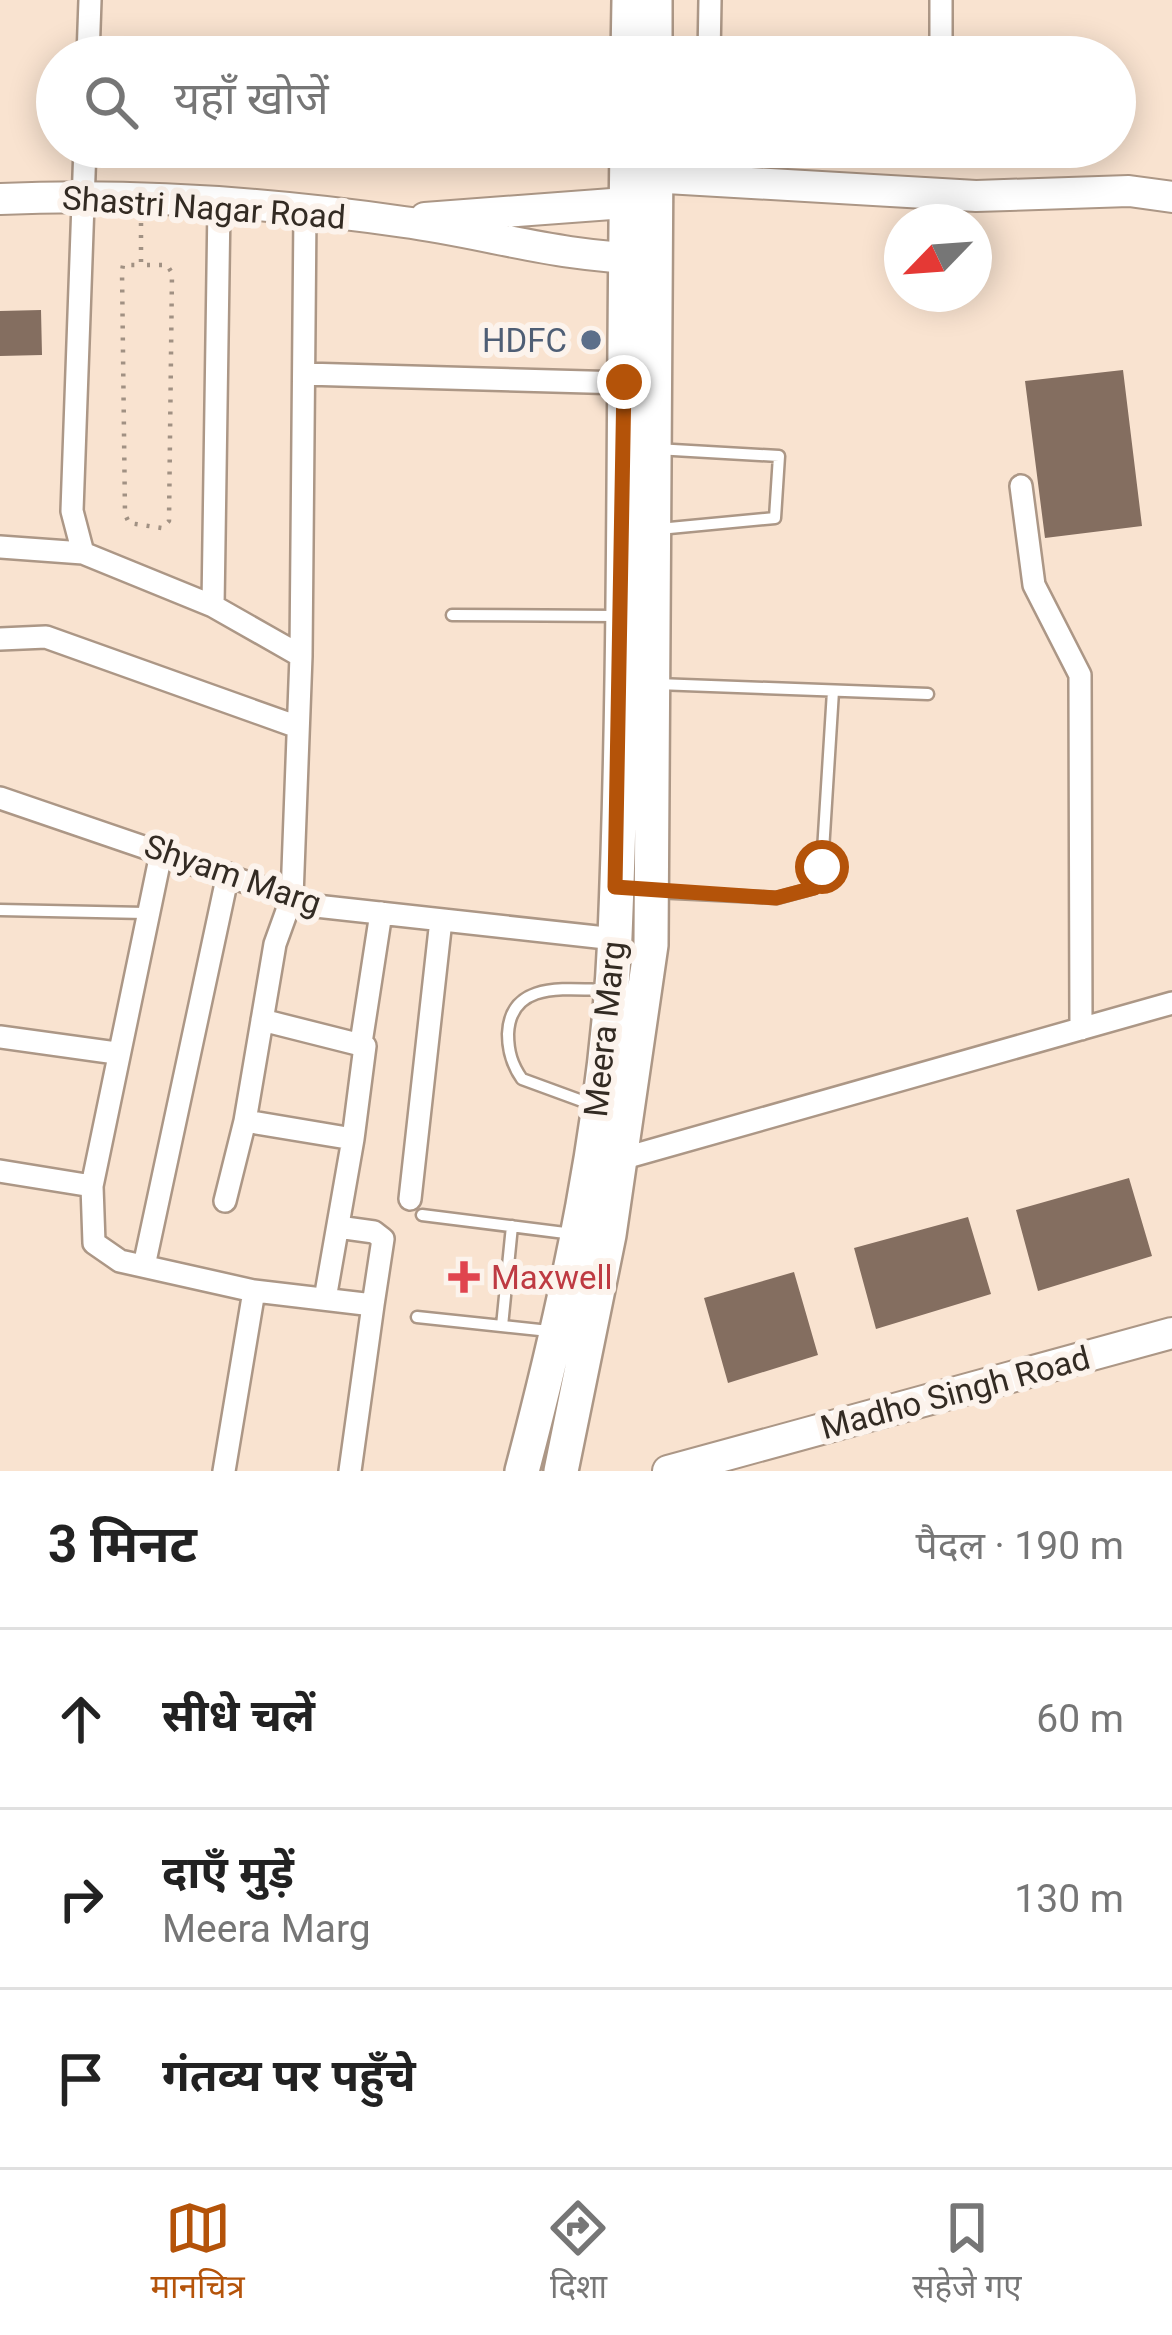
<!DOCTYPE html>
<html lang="hi">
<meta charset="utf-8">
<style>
body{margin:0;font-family:Roboto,"Noto Sans Devanagari",sans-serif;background:#f6f6f6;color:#222}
.compass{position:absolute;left:884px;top:204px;width:108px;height:108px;border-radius:50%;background:#fff;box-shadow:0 6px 30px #0003;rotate:245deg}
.stop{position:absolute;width:36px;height:36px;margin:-27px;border:9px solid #b45309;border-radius:50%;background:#fff}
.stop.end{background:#b45309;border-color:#fff;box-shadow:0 3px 12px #0008}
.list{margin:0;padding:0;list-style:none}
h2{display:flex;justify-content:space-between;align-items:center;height:156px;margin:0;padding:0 48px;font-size:51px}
h2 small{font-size:39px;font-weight:400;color:#767676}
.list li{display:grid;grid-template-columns:78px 1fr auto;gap:36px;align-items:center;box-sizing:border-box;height:180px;padding:0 48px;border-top:3px solid #e0e0e0}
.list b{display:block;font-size:45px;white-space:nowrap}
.list p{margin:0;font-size:39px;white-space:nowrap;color:#767676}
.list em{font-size:39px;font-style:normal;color:#767676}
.icon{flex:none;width:66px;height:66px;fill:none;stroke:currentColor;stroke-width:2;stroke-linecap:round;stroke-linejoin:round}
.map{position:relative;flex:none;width:1172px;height:1471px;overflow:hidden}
.search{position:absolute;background:#fff;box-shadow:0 6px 30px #0003;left:36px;right:36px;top:36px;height:132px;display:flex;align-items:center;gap:30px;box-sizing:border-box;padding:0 42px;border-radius:66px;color:#767676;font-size:45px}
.sheet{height:696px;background:#fff}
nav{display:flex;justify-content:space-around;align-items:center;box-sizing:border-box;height:168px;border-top:3px solid #e0e0e0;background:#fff;font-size:33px;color:#767676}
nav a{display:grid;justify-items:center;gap:6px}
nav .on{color:#b45309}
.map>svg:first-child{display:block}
.building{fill:#846e60}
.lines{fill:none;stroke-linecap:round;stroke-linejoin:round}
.lane-casing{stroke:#ac9786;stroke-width:15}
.street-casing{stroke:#ac9786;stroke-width:26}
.secondary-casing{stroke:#ac9786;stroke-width:34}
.primary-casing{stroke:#ac9786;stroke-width:38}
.path{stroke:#a19183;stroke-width:4.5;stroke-dasharray:3 9;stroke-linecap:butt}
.lane{stroke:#fff;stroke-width:10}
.street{stroke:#fff;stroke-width:21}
.secondary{stroke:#fff;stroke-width:30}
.primary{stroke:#fff;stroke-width:33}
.route{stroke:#b45309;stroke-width:15}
.service-dot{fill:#5c6f8a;stroke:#fcf3ec;stroke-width:4.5}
.health-dot{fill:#e0444e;stroke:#fcf3ec;stroke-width:4.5}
.labels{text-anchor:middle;stroke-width:12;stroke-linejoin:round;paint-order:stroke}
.street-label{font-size:33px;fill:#332b23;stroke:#fcf3ec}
.service-label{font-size:33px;fill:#4e5e75;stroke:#fcf3ec;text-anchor:end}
.health-label{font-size:33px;fill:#be3a42;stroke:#fcf3ec;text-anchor:start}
</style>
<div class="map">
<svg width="1172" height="1471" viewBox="0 0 1172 1471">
<rect width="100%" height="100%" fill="#f9e3d0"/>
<path class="building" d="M41 310 42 355 0 356V311Z
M1123 370 1142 526 1045 538 1025 381Z
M1129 1178 1152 1256 1038 1291 1016 1210Z
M968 1217 991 1294 876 1329 854 1248Z
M794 1272 818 1355 728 1383 704 1298Z"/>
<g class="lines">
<g class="lane-casing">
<path id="lane" d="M656 449 779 456 775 518 659 529
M452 615 616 616
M657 684 928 694
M654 892 777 898 814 888 822 867 833 691
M0 910 145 913
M593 1105 522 1079C512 1065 508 1052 508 1034 510 979 569 990 608 990
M422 1215 573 1234
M417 1317 549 1331
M502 1326 512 1226"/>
</g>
<g class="street-casing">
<path id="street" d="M88 57 90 0
M709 57 710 0
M941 57V0
M85 147 72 511 83 553 213 606 301 656
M304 374 624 383
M1021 486 1034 585 1080 675 1081 1029
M0 547 83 553
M213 606 219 205
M0 639 46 637 298 727
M0 798 316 906 615 939
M162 849 92 1186 94 1243 120 1261 254 1291 224 1471
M262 1020 365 1046 353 1139 245 1121 275 944 292 897 301 656 305 212
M0 1037 116 1053
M361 1043 381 913
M621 1159 1172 1003
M0 1171 92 1186
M410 1199 441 920
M225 1201 245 1121
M338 1227 374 1232 383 1239 373 1305
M144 1266 228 874
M254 1291 373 1305 350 1471
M325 1299 353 1139"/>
</g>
<g class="secondary-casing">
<path id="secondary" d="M632 176 976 196 1129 191 1172 197
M0 199C133 193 272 203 404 222 486 233 566 259 650 258
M425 218 652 201
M668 1471 1172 1333"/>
</g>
<g class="primary-casing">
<path id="primary" d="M655 0V57
M628 57 629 0
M522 1471C568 1297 607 1117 615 936 626 673 623 410 627 147
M561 1471 609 1235 651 945 656 147"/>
</g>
<path class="path" d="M141 223V265H167L172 273 169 521 162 528 129 523 125 514 122 271 123 265H141"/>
<use href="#lane" class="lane"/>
<use href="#street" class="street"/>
<use href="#secondary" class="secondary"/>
<use href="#primary" class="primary"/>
</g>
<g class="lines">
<path class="route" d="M624 382 615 887 776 898 814 888 822 867"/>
</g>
<circle class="service-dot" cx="591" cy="340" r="12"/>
<path class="health-dot" d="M458 1259h12v12h12v12h-12v12h-12v-12h-12v-12h12z"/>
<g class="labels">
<g class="street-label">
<text transform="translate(204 207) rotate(4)" y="12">Shastri Nagar Road</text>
<text transform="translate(233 874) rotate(19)" y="12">Shyam Marg</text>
<text transform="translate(604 1029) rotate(-84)" y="12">Meera Marg</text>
<text transform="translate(955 1392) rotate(-15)" y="12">Madho Singh Road</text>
</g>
<g class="service-label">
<text x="567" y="352">HDFC</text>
</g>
<g class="health-label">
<text x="491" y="1289">Maxwell</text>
</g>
</g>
</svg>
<svg class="compass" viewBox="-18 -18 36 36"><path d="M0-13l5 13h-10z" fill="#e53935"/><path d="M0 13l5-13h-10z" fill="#767676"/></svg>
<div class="stop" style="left:822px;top:867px"></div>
<div class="stop end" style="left:624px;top:382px"></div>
<div class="search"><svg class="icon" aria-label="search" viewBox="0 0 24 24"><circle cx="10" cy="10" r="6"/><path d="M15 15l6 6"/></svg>यहाँ खोजें</div>
</div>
<section class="sheet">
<h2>3 मिनट<small>पैदल · 190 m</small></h2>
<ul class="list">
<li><svg class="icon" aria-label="ahead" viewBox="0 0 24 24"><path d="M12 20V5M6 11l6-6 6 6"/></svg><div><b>सीधे चलें</b></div><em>60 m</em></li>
<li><svg class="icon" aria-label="right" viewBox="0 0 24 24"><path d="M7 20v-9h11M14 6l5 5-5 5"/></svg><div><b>दाएँ मुड़ें</b><p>Meera Marg</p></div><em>130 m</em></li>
<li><svg class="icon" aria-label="arrive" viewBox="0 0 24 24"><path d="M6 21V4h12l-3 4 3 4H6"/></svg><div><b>गंतव्य पर पहुँचे</b></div></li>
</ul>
</section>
<nav>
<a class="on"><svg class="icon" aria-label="map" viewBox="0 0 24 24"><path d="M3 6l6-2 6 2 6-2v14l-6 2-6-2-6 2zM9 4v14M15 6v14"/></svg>मानचित्र</a>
<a><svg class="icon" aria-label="directions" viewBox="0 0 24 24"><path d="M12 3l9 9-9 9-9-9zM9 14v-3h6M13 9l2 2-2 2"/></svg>दिशा</a>
<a><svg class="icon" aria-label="saved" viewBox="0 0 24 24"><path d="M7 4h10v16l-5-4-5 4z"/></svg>सहेजे गए</a>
</nav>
